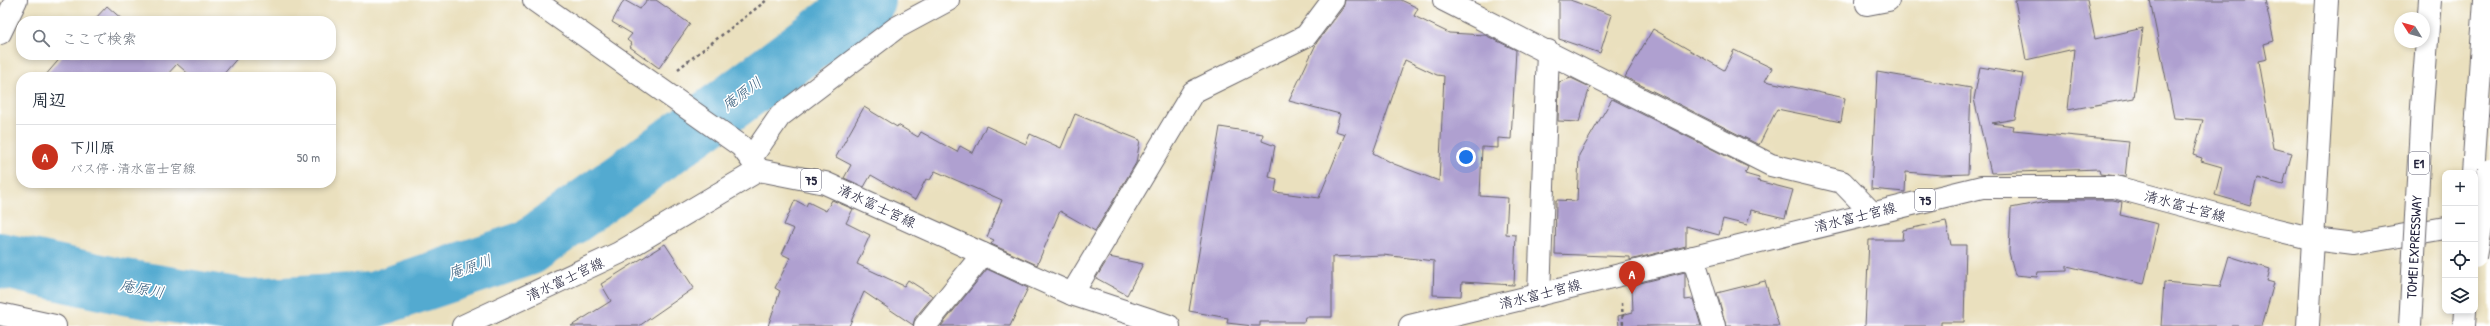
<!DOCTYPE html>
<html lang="ja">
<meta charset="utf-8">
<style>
body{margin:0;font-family:"Patrick Hand","Klee One",sans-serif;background:#f6f6f7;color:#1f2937}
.controls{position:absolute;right:12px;bottom:12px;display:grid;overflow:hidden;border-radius:8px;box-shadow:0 2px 6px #0003}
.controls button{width:36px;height:36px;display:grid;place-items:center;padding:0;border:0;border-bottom:1px solid #e0e1e3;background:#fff;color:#1f2937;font:20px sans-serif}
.compass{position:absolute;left:2394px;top:12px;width:36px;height:36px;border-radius:50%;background:#fff;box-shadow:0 2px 6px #0003;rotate:307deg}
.you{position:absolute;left:1466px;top:157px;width:14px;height:14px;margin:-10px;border:3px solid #fff;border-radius:50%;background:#1a73e8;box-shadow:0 0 0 6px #1a73e833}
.badge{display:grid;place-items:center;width:26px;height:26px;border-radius:50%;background:#c8321e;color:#fff;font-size:13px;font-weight:700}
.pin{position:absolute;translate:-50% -33px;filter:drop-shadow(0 1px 2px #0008)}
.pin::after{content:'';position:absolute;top:21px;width:14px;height:12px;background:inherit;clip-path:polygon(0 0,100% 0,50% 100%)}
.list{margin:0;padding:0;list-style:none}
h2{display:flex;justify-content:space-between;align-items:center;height:52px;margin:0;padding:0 16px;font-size:17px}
h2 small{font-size:13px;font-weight:400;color:#747a83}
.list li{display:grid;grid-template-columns:26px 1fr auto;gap:12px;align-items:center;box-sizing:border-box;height:64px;padding:0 16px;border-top:1px solid #e0e1e3}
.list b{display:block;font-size:15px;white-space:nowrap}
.list p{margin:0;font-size:13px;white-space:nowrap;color:#747a83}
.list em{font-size:13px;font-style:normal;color:#747a83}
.icon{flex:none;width:22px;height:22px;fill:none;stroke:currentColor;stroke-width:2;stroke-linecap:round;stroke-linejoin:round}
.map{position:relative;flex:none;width:2490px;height:326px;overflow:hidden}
.search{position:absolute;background:#fff;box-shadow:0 2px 6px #0003;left:16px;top:16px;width:320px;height:44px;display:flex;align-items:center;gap:10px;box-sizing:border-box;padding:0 14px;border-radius:16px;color:#747a83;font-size:15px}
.panel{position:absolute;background:#fff;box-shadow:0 2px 6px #0003;left:16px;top:72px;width:320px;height:116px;border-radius:16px}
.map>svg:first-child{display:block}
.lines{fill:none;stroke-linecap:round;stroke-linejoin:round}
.river{stroke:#53aad0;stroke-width:56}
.building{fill:#afa0d0;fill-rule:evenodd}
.street-casing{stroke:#686469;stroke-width:24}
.primary-casing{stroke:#686469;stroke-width:24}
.highway-casing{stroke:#686469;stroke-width:24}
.path{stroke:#686469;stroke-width:2.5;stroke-dasharray:3 3;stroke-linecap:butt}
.street{stroke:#fff;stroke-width:22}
.primary{stroke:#fff;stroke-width:22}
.highway{stroke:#fff;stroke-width:22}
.highway-bridge-casing{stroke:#686469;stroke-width:24;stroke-linecap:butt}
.highway-bridge{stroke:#fff;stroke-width:22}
.labels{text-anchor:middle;stroke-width:3;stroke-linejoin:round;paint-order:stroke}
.shield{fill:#fff;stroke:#646476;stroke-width:1}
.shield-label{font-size:13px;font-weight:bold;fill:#22223b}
.street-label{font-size:14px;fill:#22223b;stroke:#fff}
.water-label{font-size:15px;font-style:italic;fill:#385f7e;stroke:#fff}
</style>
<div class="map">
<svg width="2490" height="326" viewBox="0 0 2490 326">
<rect width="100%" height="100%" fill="#fff"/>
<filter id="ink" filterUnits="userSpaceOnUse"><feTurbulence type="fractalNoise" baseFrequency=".025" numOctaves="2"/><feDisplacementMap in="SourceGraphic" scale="8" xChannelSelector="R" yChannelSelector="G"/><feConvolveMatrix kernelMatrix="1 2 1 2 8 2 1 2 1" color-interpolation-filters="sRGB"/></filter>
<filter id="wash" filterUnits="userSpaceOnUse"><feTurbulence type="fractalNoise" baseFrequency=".012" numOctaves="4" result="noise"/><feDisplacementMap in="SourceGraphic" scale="16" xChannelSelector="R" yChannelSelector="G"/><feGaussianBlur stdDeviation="0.9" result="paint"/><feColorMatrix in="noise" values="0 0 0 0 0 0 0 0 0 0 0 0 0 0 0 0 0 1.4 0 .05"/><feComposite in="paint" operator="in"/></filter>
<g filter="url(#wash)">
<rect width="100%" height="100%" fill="#eae0be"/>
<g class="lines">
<path class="river" d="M0 260 124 287 247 307 373 300 528 248 730 103 867 0"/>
</g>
<g id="blocks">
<path class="building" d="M624 0 640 9 647 0H656L690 24 659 68 630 47 632 44 627 40 632 34 612 22Z
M1345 0H1401L1418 8 1414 16 1449 33 1485 35 1516 50 1511 139 1498 138V148L1482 147 1480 196 1508 198 1506 234 1516 235 1514 285 1462 282 1461 296 1433 295 1434 261 1383 255 1332 257V317H1305L1304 322H1260V326H1253L1227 323 1228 318 1189 311 1220 127 1263 134 1262 141 1275 146 1269 177 1277 179 1275 192 1319 198 1345 134 1335 131 1340 114 1289 101 1317 42 1343 8ZM1405 60 1437 75 1444 76 1439 181 1394 164 1373 153Z
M1559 0H1570L1612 15 1600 53 1559 39Z
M2015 0H2087L2095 39 2143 28 2134 98 2068 110 2074 49 2026 60Z
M2150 0H2265L2274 41 2264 44 2267 59 2258 61 2273 148 2292 153 2283 185 2257 178 2250 205 2215 195 2222 167 2201 161 2202 158 2193 155 2203 120 2174 118Z
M107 6 124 21H93Z
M1653 29 1724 70 1734 50 1772 68 1765 81 1845 98 1841 122 1777 109 1759 145 1625 77Z
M63 55H173L177 58 179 55H240L221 77H192L177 64 165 77H44Z
M1980 67 2023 74 2015 119 1992 123 2014 126 2013 130 2129 141 2125 177 2100 174 2099 169 1991 173 1974 99Z
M1877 72 1971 88 1968 174 1942 175 1906 172 1905 192 1871 189Z
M1571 78 1590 87 1579 122 1558 121 1559 82Z
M1612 99 1748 167 1745 174 1759 178 1758 181 1793 190 1785 218 1751 210 1747 225 1723 219 1719 235 1686 226V246L1630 260V257L1555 254 1556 200 1577 201 1579 155Z
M864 107 897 127 898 125 918 137 921 132 957 152 960 146 973 153 986 126 1026 144 1030 134 1061 148 1075 114 1140 140 1136 163 1095 231 1060 211 1037 265 991 244 994 240 987 237 1002 200 935 171 930 180 926 179 915 200 871 175 864 187 844 178 851 165 836 157Z
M795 200 806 206 808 202 826 211 832 200 853 209 846 223 870 235 857 264 904 286 908 280 933 296 915 318 913 325 864 292 849 326H768L780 291 775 288 790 258 782 254 794 229 784 225Z
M2052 200H2113L2122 202 2120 215 2158 224 2144 284 2067 266V271L2038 272 2037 277 2015 275 2009 252 2011 208Z
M1946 221 1951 245H1966L1964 322H1941V326H1865L1869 240H1902L1903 230Z
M665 244 694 288 639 326H571L611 301 601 284Z
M2229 256 2270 269 2267 281 2274 283 2262 326H2161L2164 282 2220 287Z
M1109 257 1143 264 1127 295 1096 278Z
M987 269 1028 288 1010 326H941Z
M1685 272V300L1693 299 1701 326H1619L1618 316 1633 312 1632 285Z
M1765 281 1779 326H1726L1717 293Z"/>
</g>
</g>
<g filter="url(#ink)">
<use href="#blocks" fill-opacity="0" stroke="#686469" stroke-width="1"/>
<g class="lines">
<g class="street-casing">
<path id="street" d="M534 0 741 146 759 170
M1444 0 1771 165 1842 182 1872 213
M1867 0V4L1888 0
M0 33 16 0
M751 158 780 116 896 28 948 0
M1693 257 1714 326
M1072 294 1193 92 1306 36 1333 0
M1539 295 1548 51
M925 326 983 254
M2308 326 2327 0"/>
</g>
<g class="primary-casing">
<path id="primary" d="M0 314 55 326
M463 326 619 253 759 170 825 183 1072 294 1169 326
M1410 326 1982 187H2115L2257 225 2314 239 2354 244 2445 228"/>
</g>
<g class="highway-casing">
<path id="highway" d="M2473 173 2485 0
M2464 326 2465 311"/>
</g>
<path class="path" d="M678 69 767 0
M1622 303 1623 326"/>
<use href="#street" class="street"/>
<use href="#primary" class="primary"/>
<use href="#highway" class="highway"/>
<g class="highway-bridge-casing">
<path id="highway-bridge" d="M2475 257 2490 170
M2410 326 2422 107 2430 0"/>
</g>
<use href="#highway-bridge" class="highway-bridge"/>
</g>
</g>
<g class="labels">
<g class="shield">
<rect x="2409" y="152" width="20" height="22" rx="3"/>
<rect x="801" y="169" width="20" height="22" rx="3"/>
<rect x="1915" y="189" width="20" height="22" rx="3"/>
</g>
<g class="shield-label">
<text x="2419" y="168">E1</text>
<text x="811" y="185">75</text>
<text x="1925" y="205">75</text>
</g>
<g class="street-label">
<text transform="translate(877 206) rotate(25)" y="5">清水富士宮線</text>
<text transform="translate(2185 206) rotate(15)" y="5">清水富士宮線</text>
<text transform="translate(1855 217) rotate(-14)" y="5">清水富士宮線</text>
<text transform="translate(2414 247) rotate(-87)" y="5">TOMEI EXPRESSWAY</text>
<text transform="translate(565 279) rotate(-25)" y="5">清水富士宮線</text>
<text transform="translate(1540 294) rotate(-14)" y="5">清水富士宮線</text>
</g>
<g class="water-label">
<text transform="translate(742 94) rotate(-37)" y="5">庵原川</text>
<text transform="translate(470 267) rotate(-19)" y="5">庵原川</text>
<text transform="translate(142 289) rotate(10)" y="5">庵原川</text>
</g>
</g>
</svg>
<div class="controls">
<button>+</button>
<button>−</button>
<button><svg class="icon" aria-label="locate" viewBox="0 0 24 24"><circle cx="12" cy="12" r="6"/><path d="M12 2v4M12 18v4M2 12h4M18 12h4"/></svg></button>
<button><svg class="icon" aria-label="layers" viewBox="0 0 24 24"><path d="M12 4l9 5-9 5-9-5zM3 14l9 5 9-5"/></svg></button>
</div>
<svg class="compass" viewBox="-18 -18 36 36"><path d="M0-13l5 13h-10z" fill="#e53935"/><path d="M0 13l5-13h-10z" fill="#747a83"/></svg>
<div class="you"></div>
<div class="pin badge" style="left:1632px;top:294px">A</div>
<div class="search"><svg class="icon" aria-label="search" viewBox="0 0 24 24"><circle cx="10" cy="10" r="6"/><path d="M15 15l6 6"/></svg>ここで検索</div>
<section class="panel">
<h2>周辺<small></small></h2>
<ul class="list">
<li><span class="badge">A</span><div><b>下川原</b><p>バス停 · 清水富士宮線</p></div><em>50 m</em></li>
</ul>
</section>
</div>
